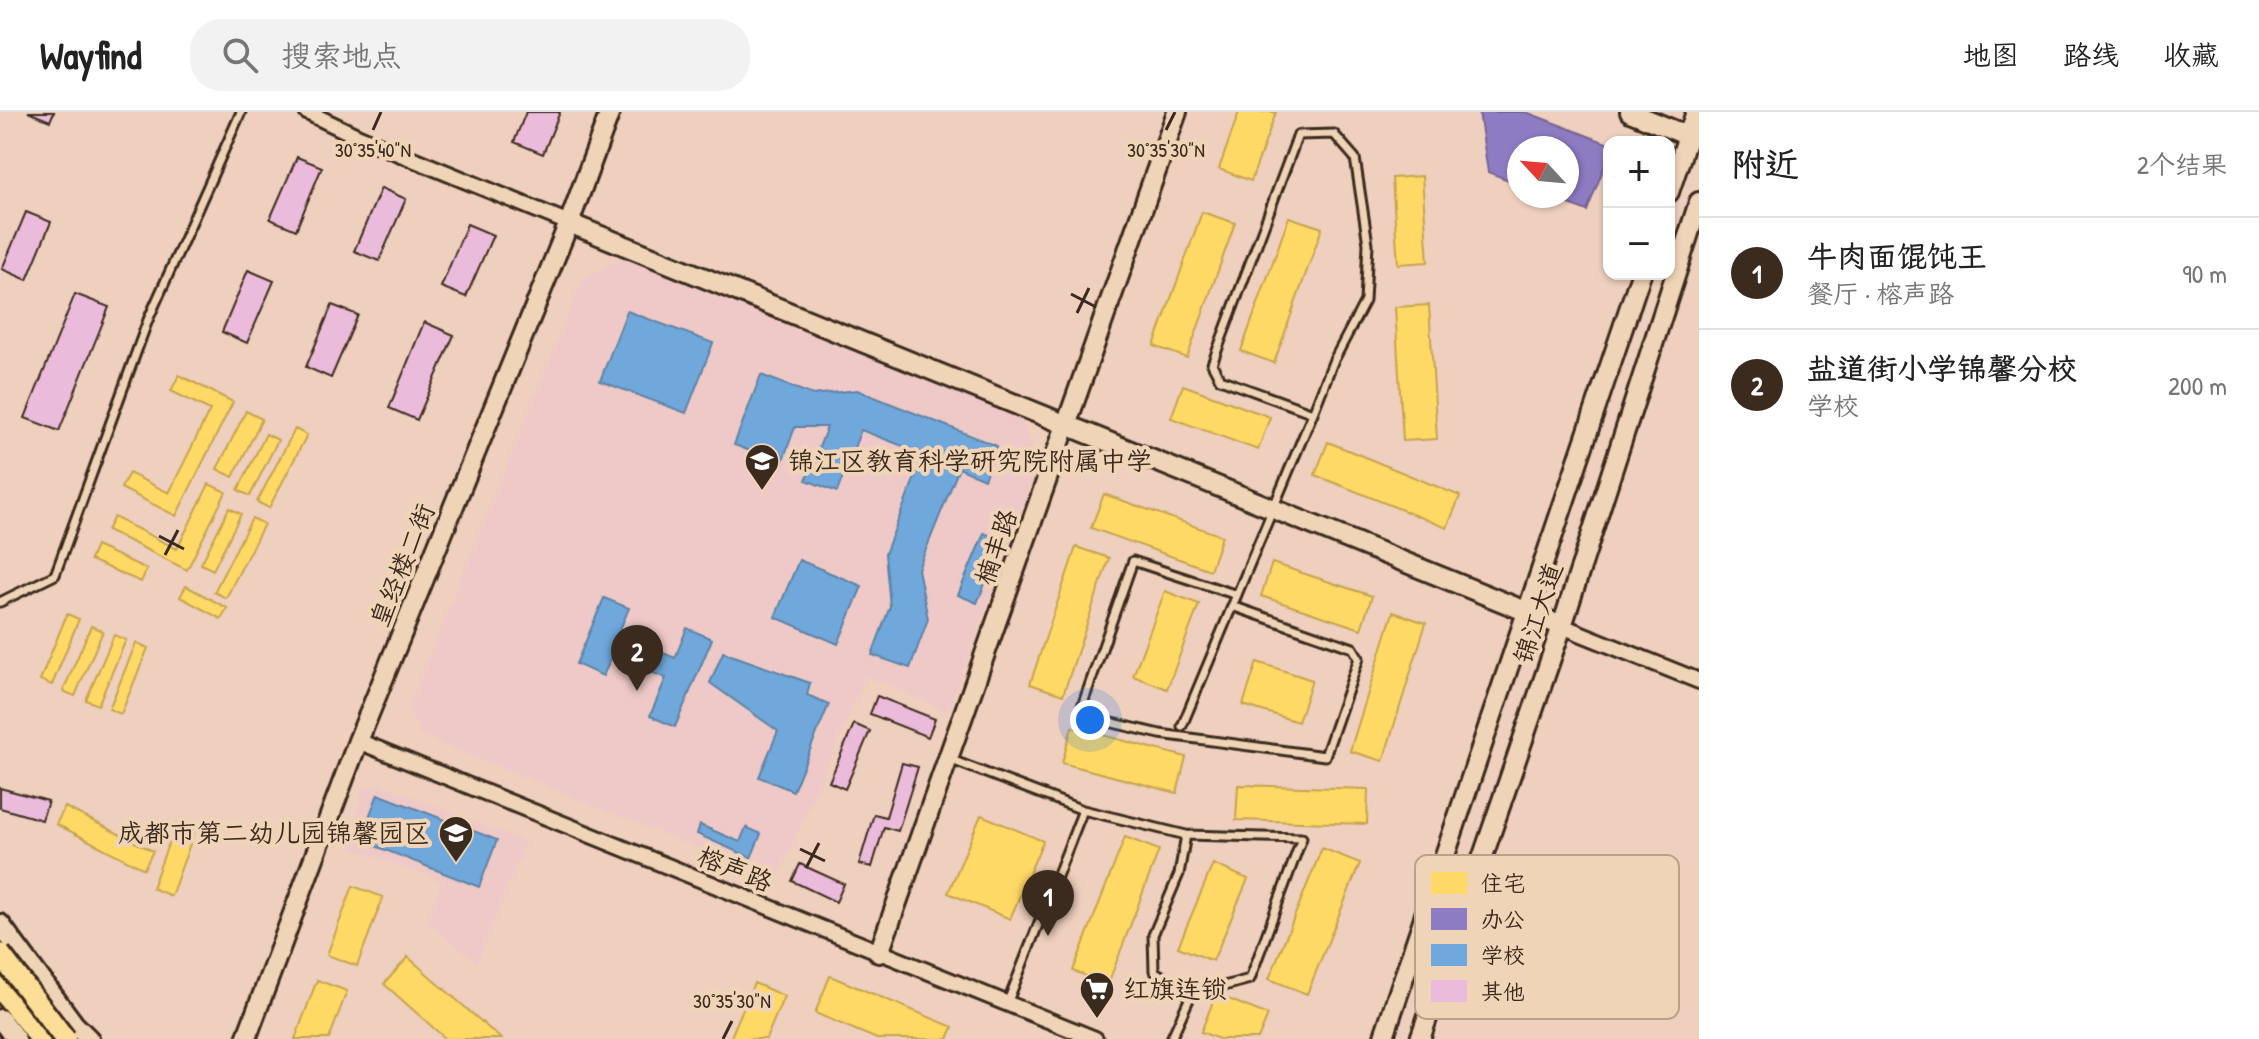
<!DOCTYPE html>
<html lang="zh">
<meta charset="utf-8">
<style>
body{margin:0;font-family:"Patrick Hand","LXGW WenKai TC",sans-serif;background:#f2f2f2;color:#222}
.controls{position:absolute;right:24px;top:24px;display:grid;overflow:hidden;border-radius:16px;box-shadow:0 2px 6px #0004}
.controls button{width:72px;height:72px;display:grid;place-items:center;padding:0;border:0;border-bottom:2px solid #e0e0e0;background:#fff;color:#222;font:40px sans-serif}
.compass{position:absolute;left:1507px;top:24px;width:72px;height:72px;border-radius:50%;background:#fff;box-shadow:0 2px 6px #0004;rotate:296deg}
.you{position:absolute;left:1090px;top:608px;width:28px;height:28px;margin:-20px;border:6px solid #fff;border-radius:50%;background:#1a73e8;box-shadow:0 0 0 12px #1a73e833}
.badge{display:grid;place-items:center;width:52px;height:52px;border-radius:50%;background:#3b2a1e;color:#fff;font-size:26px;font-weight:700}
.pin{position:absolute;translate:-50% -66px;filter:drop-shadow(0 2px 4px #0008)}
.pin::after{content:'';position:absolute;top:42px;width:28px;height:24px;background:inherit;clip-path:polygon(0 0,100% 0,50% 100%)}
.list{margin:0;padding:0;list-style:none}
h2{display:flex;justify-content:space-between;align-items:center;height:104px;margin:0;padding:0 32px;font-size:34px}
h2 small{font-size:26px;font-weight:400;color:#767676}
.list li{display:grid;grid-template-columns:52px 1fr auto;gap:24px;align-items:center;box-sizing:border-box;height:112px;padding:0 32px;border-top:2px solid #e0e0e0}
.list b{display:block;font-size:30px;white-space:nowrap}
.list p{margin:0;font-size:26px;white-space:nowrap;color:#767676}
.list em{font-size:26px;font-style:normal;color:#767676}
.icon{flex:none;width:44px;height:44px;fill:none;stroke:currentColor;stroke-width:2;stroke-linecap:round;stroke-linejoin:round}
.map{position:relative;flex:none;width:1699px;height:927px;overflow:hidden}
header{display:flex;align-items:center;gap:48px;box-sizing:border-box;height:112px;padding:0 40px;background:#fff;border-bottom:2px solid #e0e0e0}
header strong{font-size:38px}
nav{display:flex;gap:44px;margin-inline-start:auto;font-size:28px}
.search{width:560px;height:72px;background:#f2f2f2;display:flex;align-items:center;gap:20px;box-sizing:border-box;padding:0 28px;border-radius:32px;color:#767676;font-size:30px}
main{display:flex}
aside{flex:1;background:#fff}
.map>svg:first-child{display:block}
.built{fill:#eec9c7}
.homes{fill:#ffd966;stroke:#c4a450;stroke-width:2}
.offices{fill:#8e7cc3;stroke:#756392;stroke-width:2}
.schools{fill:#6fa8dc;stroke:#5f82a3;stroke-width:2}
.building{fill:#ebbbdc;stroke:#3b2a1e;stroke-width:2}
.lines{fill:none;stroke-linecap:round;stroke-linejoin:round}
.lane-casing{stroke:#3b2a1e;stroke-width:13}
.street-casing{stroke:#3b2a1e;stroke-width:20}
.secondary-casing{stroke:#3b2a1e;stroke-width:24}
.primary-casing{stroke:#3b2a1e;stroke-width:26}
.lane{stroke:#f0d4b7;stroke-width:7}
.street{stroke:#f0d4b7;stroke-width:14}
.secondary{stroke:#f0d4b7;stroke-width:18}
.primary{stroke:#fdde96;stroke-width:20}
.primary-bridge-casing{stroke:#3b2a1e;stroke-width:26;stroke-linecap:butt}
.primary-bridge{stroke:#fdde96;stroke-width:20}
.ticks{fill:none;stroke:#3b2a1e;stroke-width:3}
.labels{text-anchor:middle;stroke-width:8;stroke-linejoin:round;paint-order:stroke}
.poi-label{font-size:26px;fill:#3b2a1e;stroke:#f0d4b7;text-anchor:start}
.street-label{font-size:26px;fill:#3b2a1e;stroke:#f0d4b7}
.key{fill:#f0d4b7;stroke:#baa189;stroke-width:2}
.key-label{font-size:22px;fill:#3b2a1e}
.ticks-label{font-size:20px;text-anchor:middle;fill:#3b2a1e;stroke:#f0d4b7;stroke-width:8;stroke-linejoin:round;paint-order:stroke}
</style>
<header>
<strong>Wayfind</strong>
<div class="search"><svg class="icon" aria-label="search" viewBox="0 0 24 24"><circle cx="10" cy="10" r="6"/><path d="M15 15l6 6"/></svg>搜索地点</div>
<nav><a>地图</a><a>路线</a><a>收藏</a></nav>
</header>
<main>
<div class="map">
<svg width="1699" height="927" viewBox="0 0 1699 927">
<rect width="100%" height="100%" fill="#efcfbe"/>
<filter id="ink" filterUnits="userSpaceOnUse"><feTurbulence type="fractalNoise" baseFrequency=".0125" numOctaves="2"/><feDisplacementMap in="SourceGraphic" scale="16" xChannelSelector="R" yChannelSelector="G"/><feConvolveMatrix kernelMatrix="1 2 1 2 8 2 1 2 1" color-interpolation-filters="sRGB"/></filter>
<g filter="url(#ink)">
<path class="built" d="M623 145 1022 305 1038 355 948 599 866 564 777 768 420 623 409 594 582 168Z
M380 672 526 730 477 851 428 809 442 769 350 735 362 678Z"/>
<path class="homes" d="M1239 0H1276L1251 69 1219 57Z
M1422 64 1428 150 1398 152 1392 66Z
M1202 100 1235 111 1187 246 1154 234Z
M1289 105 1322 116 1274 251 1241 239Z
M1429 193 1437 327 1403 329 1395 195Z
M179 263 233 290 176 404 121 376 129 361 169 381 210 298 171 279Z
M1183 273 1270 305 1258 338 1171 306Z
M246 299 262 307 233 365 217 357Z
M295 317 307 323 269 396 257 390Z
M266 322 278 328 250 384 238 378Z
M1328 330 1460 384 1447 416 1315 363Z
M209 372 226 380 187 458 107 418 114 405 177 437Z
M1104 382 1222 424 1210 458 1091 416Z
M229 396 241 402 213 458 201 452Z
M252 406 264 412 226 486 214 480Z
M96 434 147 457 141 470 90 448Z
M1076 435 1109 446 1063 583 1030 572Z
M1272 451 1372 484 1361 517 1261 484Z
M186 474 227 496 221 507 180 485Z
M1165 479 1199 492 1167 577 1133 564Z
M1393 500 1426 511 1383 649 1350 639Z
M67 502 79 507 52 573 40 568Z
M91 514 103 519 75 584 63 579Z
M114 523 126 528 98 593 86 588Z
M136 531 148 536 121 602 109 597Z
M1257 550 1312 568 1298 610 1243 593Z
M1072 615 1186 645 1177 681 1062 651Z
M1238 673 1368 677 1367 712 1236 708Z
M65 695 153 739 144 757 56 712Z
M981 703 1043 729 1010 807 948 781Z
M176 711 195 718 171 784 152 776Z
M1125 725 1159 738 1108 872 1073 859Z
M1322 736 1360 751 1307 882 1269 867Z
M1213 752 1248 767 1213 849 1178 835Z
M353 774 383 785 357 854 327 843Z
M408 845 501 927H446L384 872Z
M830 864 953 915 948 927H877L815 901Z
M317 868 347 879 329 927H295Z
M754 871 784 884 766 927H730Z
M1216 882 1268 903 1258 927H1219L1201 920Z"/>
<path class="offices" d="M1479 0H1526L1609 32V42L1587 99 1549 84H1567V36H1519V72L1488 60Z"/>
<path class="schools" d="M627 199 713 231 686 301 600 269Z
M761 263 813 283 857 278 997 334 984 367 959 356 918 457 928 507 910 556 872 543 890 494 885 442 924 342 861 318 837 380 806 368 827 315H795L782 351 734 333Z
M984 421 1003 429 977 491 958 483Z
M799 448 862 474 838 532 775 505Z
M604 486 629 496 618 522 675 546 687 516 712 527 675 615 650 604 666 566 612 544 603 564 576 552Z
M723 540 810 571 807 583 829 592 793 679 759 665 778 619 710 571Z
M378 682 497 728 479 775 360 728Z
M700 713 740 730 746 715 761 722 751 746 697 722Z"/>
<path class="building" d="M28 0H54L50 9Z
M526 0H560L543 42 514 30Z
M297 45 322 55 296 118 270 107Z
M381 76 406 87 379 149 354 139Z
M26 100 51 110 27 168 2 157Z
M467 112 493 123 466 185 441 175Z
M248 158 274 169 247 231 222 220Z
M75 182 109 195 59 319 25 306Z
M332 193 358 203 331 266 306 255Z
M424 210 454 223 417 308 389 296Z
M877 584 935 607 928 625 870 602Z
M854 612 870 619 845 677 829 670Z
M902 651 918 655 898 719 884 715 872 755 859 752 874 702 886 705Z
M0 676 48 689 42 708 0 696Z
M800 752 844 772 836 790 792 769Z"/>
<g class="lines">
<g class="lane-casing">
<path id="lane" d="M0 490 55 463 148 208 241 0
M1232 494 1353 536 1359 546 1325 644 1160 622 1083 604 1081 597 1133 449 1237 483
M1182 614 1313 301 1333 250 1365 189 1368 132 1355 46 1334 22 1298 23 1212 252 1220 267 1313 301
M949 647 1083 698 1186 723 1179 762 1153 823 1154 859 1191 883 1171 927
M1186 723 1302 726 1250 867 1191 883
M1007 892 1083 698"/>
</g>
<g class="street-casing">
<path id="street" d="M307 0 359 25 569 111
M1562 514 1699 569
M358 629 1095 927"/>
</g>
<g class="secondary-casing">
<path id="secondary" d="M1630 0 1688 24
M1669 80 1696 0
M569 111 1562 514
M0 812 74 912 89 927
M879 841 1177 0
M0 907 16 927
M246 927 358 629 569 111 610 0
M1383 927 1641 162
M1420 927 1562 514 1699 90"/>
</g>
<g class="primary-casing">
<path id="primary" d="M0 876 41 927"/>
</g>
<use href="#lane" class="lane"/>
<use href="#street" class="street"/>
<use href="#secondary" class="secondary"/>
<use href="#primary" class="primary"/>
<g class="primary-bridge-casing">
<path id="primary-bridge" d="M0 842 65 927"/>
</g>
<use href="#primary-bridge" class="primary-bridge"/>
</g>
</g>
<path class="ticks" d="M373 18 381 0M1166 18 1175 0M1071 182 1096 195M1077 201 1089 176M159 424 184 437M165 443 178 418M800 737 825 749M806 756 819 731M723 927 732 909"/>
<defs>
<g id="school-pin" transform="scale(1.8)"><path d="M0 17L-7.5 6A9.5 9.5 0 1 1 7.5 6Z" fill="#3b2a1e" stroke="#f0d4b7"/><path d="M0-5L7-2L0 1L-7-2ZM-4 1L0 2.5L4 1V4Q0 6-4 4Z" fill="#fff"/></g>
<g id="supermarket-pin" transform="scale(1.8)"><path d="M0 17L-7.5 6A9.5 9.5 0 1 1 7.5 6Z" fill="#3b2a1e" stroke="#f0d4b7"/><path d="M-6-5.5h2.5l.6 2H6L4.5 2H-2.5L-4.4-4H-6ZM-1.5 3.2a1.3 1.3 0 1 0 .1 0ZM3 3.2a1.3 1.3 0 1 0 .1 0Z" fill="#fff"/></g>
</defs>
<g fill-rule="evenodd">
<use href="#school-pin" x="762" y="349"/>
<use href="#school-pin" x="456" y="721"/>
<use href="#supermarket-pin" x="1097" y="877"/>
</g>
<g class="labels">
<g class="poi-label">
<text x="788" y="358">锦江区教育科学研究院附属中学</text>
<text x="430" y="730" text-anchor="end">成都市第二幼儿园锦馨园区</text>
<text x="1123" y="886">红旗连锁</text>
</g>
<g class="street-label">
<text transform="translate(996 435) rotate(-71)" y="9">楠丰路</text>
<text transform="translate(402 453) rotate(-68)" y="9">皇经楼二街</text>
<text transform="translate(1538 501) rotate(-72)" y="9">锦江大道</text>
<text transform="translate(735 757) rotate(22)" y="9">榕声路</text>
</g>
</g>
<rect x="1415" y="743" width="264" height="164" rx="12" class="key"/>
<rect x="1431" y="760" width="36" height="22" fill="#ffd966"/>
<rect x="1431" y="796" width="36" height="22" fill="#8e7cc3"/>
<rect x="1431" y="832" width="36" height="22" fill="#6fa8dc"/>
<rect x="1431" y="868" width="36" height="22" fill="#ebbbdc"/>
<g class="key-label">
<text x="1481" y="779">住宅</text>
<text x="1481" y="815">办公</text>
<text x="1481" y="851">学校</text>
<text x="1481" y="887">其他</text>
</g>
<g class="ticks-label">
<text x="373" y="45">30°35'40"N</text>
<text x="1166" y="45">30°35'30"N</text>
<text x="732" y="896">30°35'30"N</text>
</g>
</svg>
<div class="controls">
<button>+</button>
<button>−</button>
</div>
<svg class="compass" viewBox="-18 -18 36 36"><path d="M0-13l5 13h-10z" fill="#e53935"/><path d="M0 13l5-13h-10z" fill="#767676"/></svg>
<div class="you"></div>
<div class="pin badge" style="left:1048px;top:824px">1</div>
<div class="pin badge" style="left:637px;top:579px">2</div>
</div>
<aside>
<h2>附近<small>2个结果</small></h2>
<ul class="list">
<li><span class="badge">1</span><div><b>牛肉面馄饨王</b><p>餐厅 · 榕声路</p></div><em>90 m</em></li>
<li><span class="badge">2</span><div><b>盐道街小学锦馨分校</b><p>学校</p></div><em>200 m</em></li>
</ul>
</aside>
</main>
